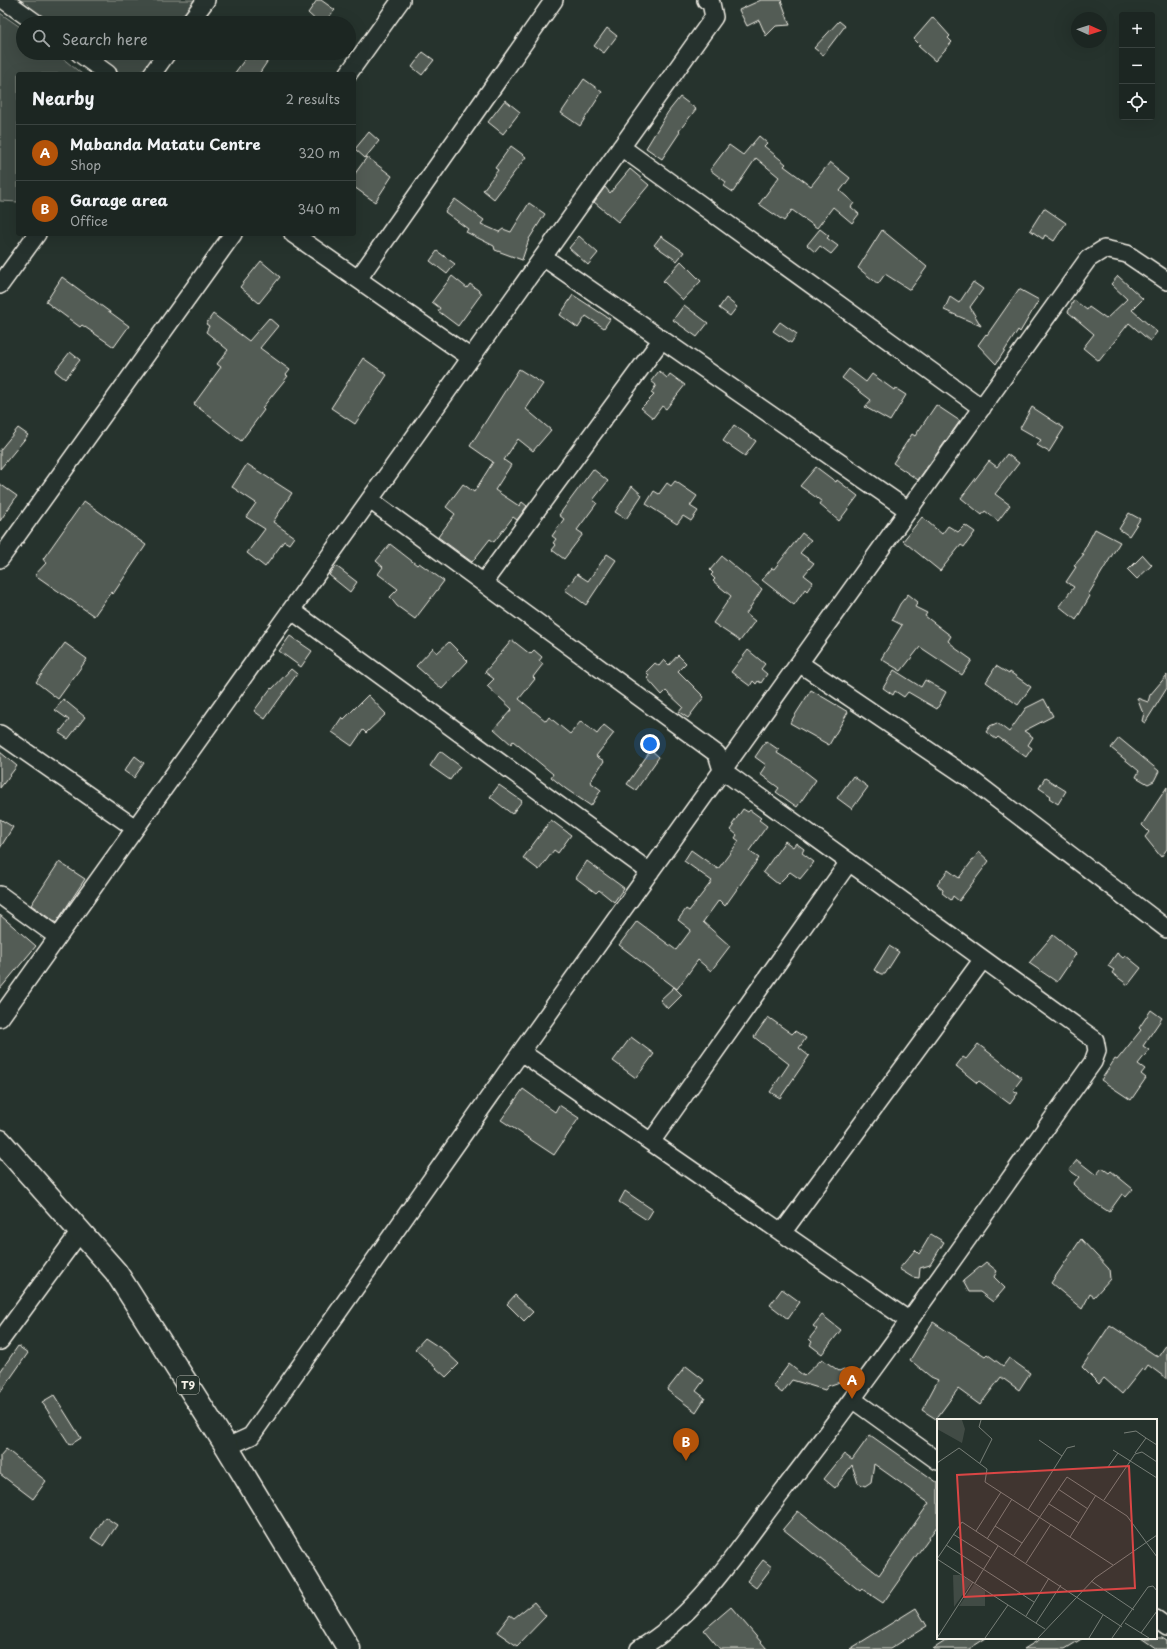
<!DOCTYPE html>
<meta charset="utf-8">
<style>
body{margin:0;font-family:"Playpen Sans",sans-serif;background:#29322f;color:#f1f3f6}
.controls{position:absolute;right:12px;top:12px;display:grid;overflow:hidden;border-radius:4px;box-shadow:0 4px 16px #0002}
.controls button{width:36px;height:36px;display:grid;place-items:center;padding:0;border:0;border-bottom:1px solid #3a4340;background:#1c2622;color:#f1f3f6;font:20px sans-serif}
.compass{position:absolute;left:1071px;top:12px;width:36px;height:36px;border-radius:50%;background:#1c2622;box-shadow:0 4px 16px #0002;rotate:93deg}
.you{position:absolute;left:650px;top:744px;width:14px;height:14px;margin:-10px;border:3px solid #fff;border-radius:50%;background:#1a73e8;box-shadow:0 0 0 6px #1a73e833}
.badge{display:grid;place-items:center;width:26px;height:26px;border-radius:50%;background:#b45309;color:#fff;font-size:13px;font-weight:700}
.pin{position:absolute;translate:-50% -33px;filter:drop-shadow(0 1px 2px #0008)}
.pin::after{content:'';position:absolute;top:21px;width:14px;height:12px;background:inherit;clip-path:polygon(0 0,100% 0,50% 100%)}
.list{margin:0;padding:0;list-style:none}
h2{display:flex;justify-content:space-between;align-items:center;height:52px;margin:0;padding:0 16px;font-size:17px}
h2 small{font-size:13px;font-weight:400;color:#a0a5a5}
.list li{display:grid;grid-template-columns:26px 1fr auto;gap:12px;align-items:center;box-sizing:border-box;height:56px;padding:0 16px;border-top:1px solid #3a4340}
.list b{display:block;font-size:15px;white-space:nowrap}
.list p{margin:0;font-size:13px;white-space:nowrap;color:#a0a5a5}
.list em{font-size:13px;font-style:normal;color:#a0a5a5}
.icon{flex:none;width:22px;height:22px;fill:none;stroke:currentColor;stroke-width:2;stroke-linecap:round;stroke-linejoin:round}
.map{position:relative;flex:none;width:1167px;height:1649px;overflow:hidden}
.search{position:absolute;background:#1c2622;box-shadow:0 4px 16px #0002;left:16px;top:16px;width:340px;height:44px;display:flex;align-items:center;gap:10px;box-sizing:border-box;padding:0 14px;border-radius:22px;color:#a0a5a5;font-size:15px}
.panel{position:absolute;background:#1c2622;box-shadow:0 4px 16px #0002;left:16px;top:72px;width:340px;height:164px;border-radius:4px}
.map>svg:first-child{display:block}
.green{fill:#414b45;stroke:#9a9e96}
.building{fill:#525c55;stroke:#f4f1e8}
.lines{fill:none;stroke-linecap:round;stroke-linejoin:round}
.minor-casing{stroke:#f4f1e8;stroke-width:20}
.highway-casing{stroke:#f4f1e8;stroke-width:25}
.minor{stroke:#26332d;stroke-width:17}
.highway{stroke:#26332d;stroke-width:22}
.labels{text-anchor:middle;stroke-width:4;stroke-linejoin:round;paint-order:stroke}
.shield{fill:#26332d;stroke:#b6b8b0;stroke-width:1}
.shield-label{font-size:11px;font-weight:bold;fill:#f4f1e8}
.inset-road{fill:none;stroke:#787f78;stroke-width:1}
.view{fill:#da4645;fill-opacity:0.15;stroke:#da4645;stroke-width:2}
.inset-edge{fill:none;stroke:#f4f1e8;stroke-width:2}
</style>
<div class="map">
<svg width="1167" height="1649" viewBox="0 0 1167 1649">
<rect width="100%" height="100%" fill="#26332d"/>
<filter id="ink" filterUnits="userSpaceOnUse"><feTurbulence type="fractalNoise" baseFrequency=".025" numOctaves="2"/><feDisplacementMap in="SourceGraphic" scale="8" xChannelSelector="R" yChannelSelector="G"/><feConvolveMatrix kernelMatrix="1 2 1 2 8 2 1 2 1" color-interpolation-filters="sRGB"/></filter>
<g filter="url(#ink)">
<path class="green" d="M17 0H196L179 23H49Z
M0 13 23 29V53H56L82 74H18V202L0 201Z
M90 53H159L144 74H119Z"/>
<path class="building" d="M317 0H321L335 10 323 23H319L308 13Z
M761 0H781L790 25 776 26 766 36 759 20 747 26 739 10Z
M933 17 950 36 948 38 952 42 935 61 918 46 920 45 914 39Z
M839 21 845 26 823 55 814 48Z
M607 28 617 36 604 53 594 46Z
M423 52 434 60 422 75 412 67Z
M258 53H273L259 74H234L248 55 254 59Z
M584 79 602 92 580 126 561 113Z
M680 97 696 109 679 131 680 132 662 159 646 148 668 112Z
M505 100 520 112 503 134 488 122Z
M369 132 379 141 365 158 355 149Z
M759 136 767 143 764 146 786 164 784 166 811 186 830 162 850 178 840 191 854 203 851 207 859 214 852 223 833 207 817 228 792 210 784 221 759 204 779 177 756 158 733 192 724 186 726 182 710 170 729 145 743 155Z
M511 146 526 157 494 199 483 190 498 170 495 168Z
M367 157 392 176 375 202 354 187V175Z
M630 169 649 185 618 222 594 202 605 187 610 193Z
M455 199 484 220 481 224 499 232 503 229 511 232 529 203 545 214 529 239 522 260 495 250 494 246 466 232 468 229 445 212Z
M1044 208 1066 223 1054 241 1045 235 1043 239 1030 230Z
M820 229 829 236 827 238 838 246 831 254 820 246 815 252 807 245Z
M882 230 927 267 910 290 885 274 878 284 858 268Z
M579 236 598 253 588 265 569 248Z
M661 236 684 252 677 261 654 245Z
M437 251 455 264 447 274 430 261Z
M261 261 280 277 259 303 240 287Z
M681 261 701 281 683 300 663 281Z
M452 276 467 288 470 284 482 293 458 326 438 311 440 308 432 302Z
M1118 276 1143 299 1132 310 1157 332 1150 341 1129 323 1099 361 1083 348 1094 334 1068 312 1074 300 1087 310 1089 307 1106 319 1127 299 1111 284Z
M62 277 129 326 114 347 82 325 80 327 46 302Z
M973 282 983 289 970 307 981 326 944 310 950 297 959 303Z
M1019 289 1039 300 1020 332 1018 330 996 364 978 345 986 334 987 335Z
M573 295 610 319 604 328 586 316 578 328 560 315Z
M726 298 737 307 730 316 719 308Z
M684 305 708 323 697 337 673 320Z
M213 314 249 341 269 318 278 326 260 348 290 370 286 375 288 376 262 408 264 410 241 441 194 404 221 367 217 364 228 350 206 332 209 326 206 324Z
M780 322 797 334 791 343 773 331Z
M70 352 80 360 65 379 55 371Z
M363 358 387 375 355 424 331 408Z
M519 369 543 384 526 409 551 430 533 451 518 439 504 460 511 465 495 490 519 506 522 502 527 506 517 520 513 517 494 542 490 539 472 562 438 537 455 514 446 507 463 484 474 492 493 462 470 446Z
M849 369 866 382 872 374 894 390 895 388 906 395 890 421 865 407 871 400 842 378Z
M659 371 667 378 670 374 685 385 666 409 662 406 653 418 641 408 654 395 651 393 656 385 651 381Z
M936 405 960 421 918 480 893 463 912 434 915 436Z
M1032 407 1064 428 1049 452 1037 445 1041 440 1020 428Z
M734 425 756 441 745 456 723 441Z
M18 428 28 435 0 469V450Z
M1007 454 1019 463 995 494 1010 505 998 521 985 511 982 515 961 498 989 461 997 467Z
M247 464 292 493 273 522 294 537 289 544 284 541 265 567 247 553 265 529 246 517 256 503 232 487Z
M816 467 836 482 837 480 858 496 839 521 819 504 821 501 800 486Z
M593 469 608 481 593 500 597 503 577 530 583 534 564 559 552 550 556 545 553 543 556 539 552 536 564 519 559 515Z
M675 481 697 496 690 506 698 511 691 521 683 516 677 524 646 504 654 491 659 494 667 483 671 486Z
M0 484 17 496 0 521Z
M632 486 642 495 626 519 615 512Z
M84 501 146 545 113 594 111 592 94 616 35 575 46 563 43 559Z
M1129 513 1140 519 1129 536 1119 529Z
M922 517 942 534 948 526 958 532 965 525 975 532 964 547 961 545 940 571 903 541Z
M1095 529 1120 542 1088 595 1090 596 1076 620 1059 606 1074 587 1066 582 1076 567 1074 566 1084 554H1082Z
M802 533 811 540 800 553 814 563 804 575 813 582 807 591 805 589 794 605 762 580 772 568 774 569Z
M390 544 417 565 419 563 444 581 415 619 397 606 390 597 398 589 378 574 383 567 376 561Z
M607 554 616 560 586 605 565 590 577 574 588 581Z
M1143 555 1152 565 1137 579 1128 570Z
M722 556 762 589 746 614 755 621 740 641 713 623 731 596 713 581 715 579 711 575 713 573 710 570Z
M336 566 357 582 350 592 329 575Z
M908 594 918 602 915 607 927 613 925 616 951 636 948 641 955 647V648L972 660 962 675 920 647 901 671 881 659 902 625 892 620 900 604Z
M290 636 312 651 301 667 279 651Z
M512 640 530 654 534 650 542 657 539 661 543 664 533 677 535 679 519 699 546 721 549 717 570 734 581 721 597 734 604 725 614 733 596 756 604 761 590 782 601 790 591 806 566 789 551 777 553 774 513 741 511 744 494 729 512 709 487 686 494 679 485 672Z
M449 642 468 661 442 689 416 666 433 648 437 653Z
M65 643 87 659 58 699 36 682Z
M748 650 765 664 761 669 767 674 761 683 758 681 756 684 753 681 750 686 731 672Z
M678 655 686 663 678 671 704 697 688 718 679 712 683 707 666 691 662 695 647 678 649 675 646 672 655 663 659 666 664 660 669 665Z
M996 666 1009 674 1010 672 1031 687 1018 705 986 682Z
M291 669 297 674 265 719 254 711 271 688 272 689Z
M894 670 921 687 925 680 946 692 937 709 908 692 904 697 895 691 893 695 883 688Z
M1167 675V688L1145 723 1142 721 1144 713 1142 711 1137 698 1148 702 1150 695Z
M811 690 848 712 829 745 790 723Z
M368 695 386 714 366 733 363 730 352 746 332 732 342 717 344 719Z
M63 699 85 717 68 739 59 733 69 720 55 710Z
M1044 699 1053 716 1024 731 1033 737 1028 745 1032 748 1026 757 998 737 996 739 986 732 990 726 997 723 1009 732 1026 708Z
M1119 738 1159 771 1154 781 1148 784 1136 777 1139 771 1111 748Z
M766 741 779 750 777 753 798 766 816 780 797 807 776 792 779 788 760 774 766 765 755 757Z
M651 750 659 757 636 790 627 784Z
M440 751 460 766 450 780 430 766Z
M0 752 17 766 0 788Z
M135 756 144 763 134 778 124 771Z
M853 776 868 787 852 809 837 798Z
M1045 778 1066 791 1058 804 1049 798 1051 796 1039 788Z
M499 785 522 801 512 814 490 797Z
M1167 787V849L1161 857 1145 837 1149 832 1142 825Z
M743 809 748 812 750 810 761 818 759 820 767 826 749 851 759 858 725 906 719 900 703 922 730 946 711 971 698 960 677 989 619 945 637 921 676 950 691 930 678 920 686 909 689 911 712 881 684 861 691 850 718 869 739 841 735 838 737 835 731 830 734 826 732 825Z
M0 819 13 827 0 848Z
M551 820 571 835 558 853 554 850 539 870 523 858Z
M785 841 793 847 796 843 804 849 802 853 814 862 800 879 790 872 778 884 763 872Z
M979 852 989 861 959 901 953 896 951 900 942 893 943 890 937 885 948 870 959 878Z
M587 861 624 888 614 902 599 890 596 893 576 878Z
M59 862 85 879 56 923 31 905Z
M0 915 36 946 0 989Z
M1053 935 1076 954 1057 982 1029 963Z
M889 946 899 952 885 974H881L874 970Z
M1117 953 1123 958 1125 955 1141 968 1128 985 1112 973 1114 970 1108 966Z
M674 987 682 995 668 1009 660 1000Z
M1151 1010 1162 1018 1143 1046 1149 1050 1138 1064 1145 1069 1141 1074 1146 1078 1131 1100 1101 1080 1115 1059 1117 1060 1141 1030 1139 1028Z
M768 1017 792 1034 795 1031 806 1038 799 1048 809 1056 780 1098 770 1092 789 1064 754 1037Z
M631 1037 654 1054 636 1078 613 1061Z
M978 1044 1022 1078 1013 1090 1018 1093 1010 1104 979 1081 977 1083 956 1066 963 1057 966 1059Z
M523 1089 555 1112 559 1105 579 1118 554 1155 501 1120Z
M1077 1160 1096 1175 1102 1168 1109 1173 1111 1171 1133 1189 1126 1197 1122 1194 1109 1212 1089 1199 1073 1184 1079 1177 1069 1170Z
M625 1191 653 1210 647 1220 619 1202Z
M931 1234 944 1242 930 1265 920 1268 919 1278 912 1277 899 1269 915 1250 919 1254Z
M1081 1239 1109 1269 1110 1279 1094 1297 1090 1294 1082 1309 1051 1283Z
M986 1262 997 1271 994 1277 1005 1288 993 1302 980 1292H969L963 1281Z
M782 1289 800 1302 788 1319 770 1305Z
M515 1295 533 1312 524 1321 507 1304Z
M822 1315 841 1330 822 1354 810 1345 812 1342 809 1339 817 1329 813 1326Z
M933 1322 985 1356 987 1354 1003 1366 1009 1358 1030 1373 1019 1390 1001 1377 980 1405 958 1389 936 1419 922 1410 938 1380 931 1377 910 1360Z
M1110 1325 1158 1357 1167 1344V1379L1148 1365 1144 1371 1142 1369 1122 1394 1104 1378 1099 1384 1082 1367Z
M425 1338 445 1351 459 1364 446 1377 415 1349Z
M18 1346 28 1353 0 1393V1372Z
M822 1359 839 1371 844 1369 855 1378 850 1385 840 1382 828 1386 825 1390 792 1380 782 1393 773 1386 789 1364 804 1376Z
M686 1366 704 1380 696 1391 705 1398 696 1412 667 1390Z
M54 1395 81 1438 70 1445 42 1402Z
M870 1435 938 1483V1525L883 1603 862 1589 860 1591 783 1529 798 1511 879 1575 929 1503 874 1464 871 1482 865 1486 858 1483 852 1465 835 1488 824 1479 844 1454 852 1460Z
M6 1449 46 1481 33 1499 0 1474V1456Z
M105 1517 117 1525 103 1546 91 1538Z
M763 1560 772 1567 756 1588 747 1581Z
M534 1602 546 1616 517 1646 497 1632 510 1615 514 1618Z
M731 1607 767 1649H720L704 1630Z
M916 1608 927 1626 890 1649H850Z
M950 1638H986L969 1649H933Z
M1042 1638H1083L1065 1649H1024Z
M1141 1638H1162L1167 1641V1649H1157Z"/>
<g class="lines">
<g class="minor-casing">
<path id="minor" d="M4 0 36 23
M189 23 206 0
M79 53 108 74
M152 74 167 53
M348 74 401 0
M621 147 982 408
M293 234 471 358
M543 257 908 510
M358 279 554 0
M0 285 37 234
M370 500 717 754 722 770 1095 1040 1097 1051 1093 1062C989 1207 888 1355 779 1496 738 1549 698 1615 639 1649
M0 559 233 234
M483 583 662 339
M291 610 650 872
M799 663 972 780 1167 929
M0 734 135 828
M0 895 58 937
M0 1018 714 17 711 3 706 0
M521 1052 908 1320
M651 1142 849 862
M782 1233 983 959
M0 1341 80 1232
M852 1399 938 1461
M227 1447 251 1436 521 1052 1088 259 1104 249 1127 254 1167 281
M1156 1619 1167 1627"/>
</g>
<g class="highway-casing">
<path id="highway" d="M0 1141 116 1272 227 1447 349 1649"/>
</g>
<use href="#minor" class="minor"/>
<use href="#highway" class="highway"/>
</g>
</g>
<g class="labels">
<rect class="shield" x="177" y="1376" width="22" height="18" rx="3"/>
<g class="shield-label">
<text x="188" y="1389">T9</text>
</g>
</g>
<g transform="translate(937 1419)">
<rect width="220" height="220" fill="#26332d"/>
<path d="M0 1H25L28 10 25 24 0 10ZM16 156H23L35 163 17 188ZM37 165 48 172V187H22Z" fill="#414b45"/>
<path class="inset-road" d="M187 14 199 12 209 19M102 21 125 37M176 31 220 59M198 34 209 19 220 26M0 44 22 29 50 50 48 63 176 146M43 44 55 20 42 8 44 1M171 48 181 34M121 70 151 90M167 81 198 35 205 33 220 43M112 85 142 104M91 91 130 29 138 27M58 107 85 124M39 112 64 73M16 115 54 139M133 118 159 76M50 120 75 80M9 126 97 183M77 136 130 58 190 97 220 138M0 140 25 103 185 208M0 140 108 210M89 144 114 105M154 162 197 191M38 164 61 127M89 197 112 159M99 204 124 166M188 204 212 219M204 214 220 192M0 219 36 163M48 219 71 186M101 219 158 159 220 116M152 219 166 196M175 219 211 168 216 167 220 172"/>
<path class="view" d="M192 47 198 169 27 178 20 56Z"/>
<rect width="220" height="220" class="inset-edge"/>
</g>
</svg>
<div class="controls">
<button>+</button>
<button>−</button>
<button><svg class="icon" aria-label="locate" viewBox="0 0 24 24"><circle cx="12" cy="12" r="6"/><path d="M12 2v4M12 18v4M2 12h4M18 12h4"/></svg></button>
</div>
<svg class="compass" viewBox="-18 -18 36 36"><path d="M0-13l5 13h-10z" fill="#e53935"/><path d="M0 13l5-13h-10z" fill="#a0a5a5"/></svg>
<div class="you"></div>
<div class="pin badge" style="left:852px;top:1399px">A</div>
<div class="pin badge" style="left:686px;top:1461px">B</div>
<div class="search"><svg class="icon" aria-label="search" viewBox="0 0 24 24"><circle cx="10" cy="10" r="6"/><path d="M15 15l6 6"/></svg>Search here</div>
<section class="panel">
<h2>Nearby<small>2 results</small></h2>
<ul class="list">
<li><span class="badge">A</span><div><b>Mabanda Matatu Centre</b><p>Shop</p></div><em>320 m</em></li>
<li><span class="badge">B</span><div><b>Garage area</b><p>Office</p></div><em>340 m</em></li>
</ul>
</section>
</div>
